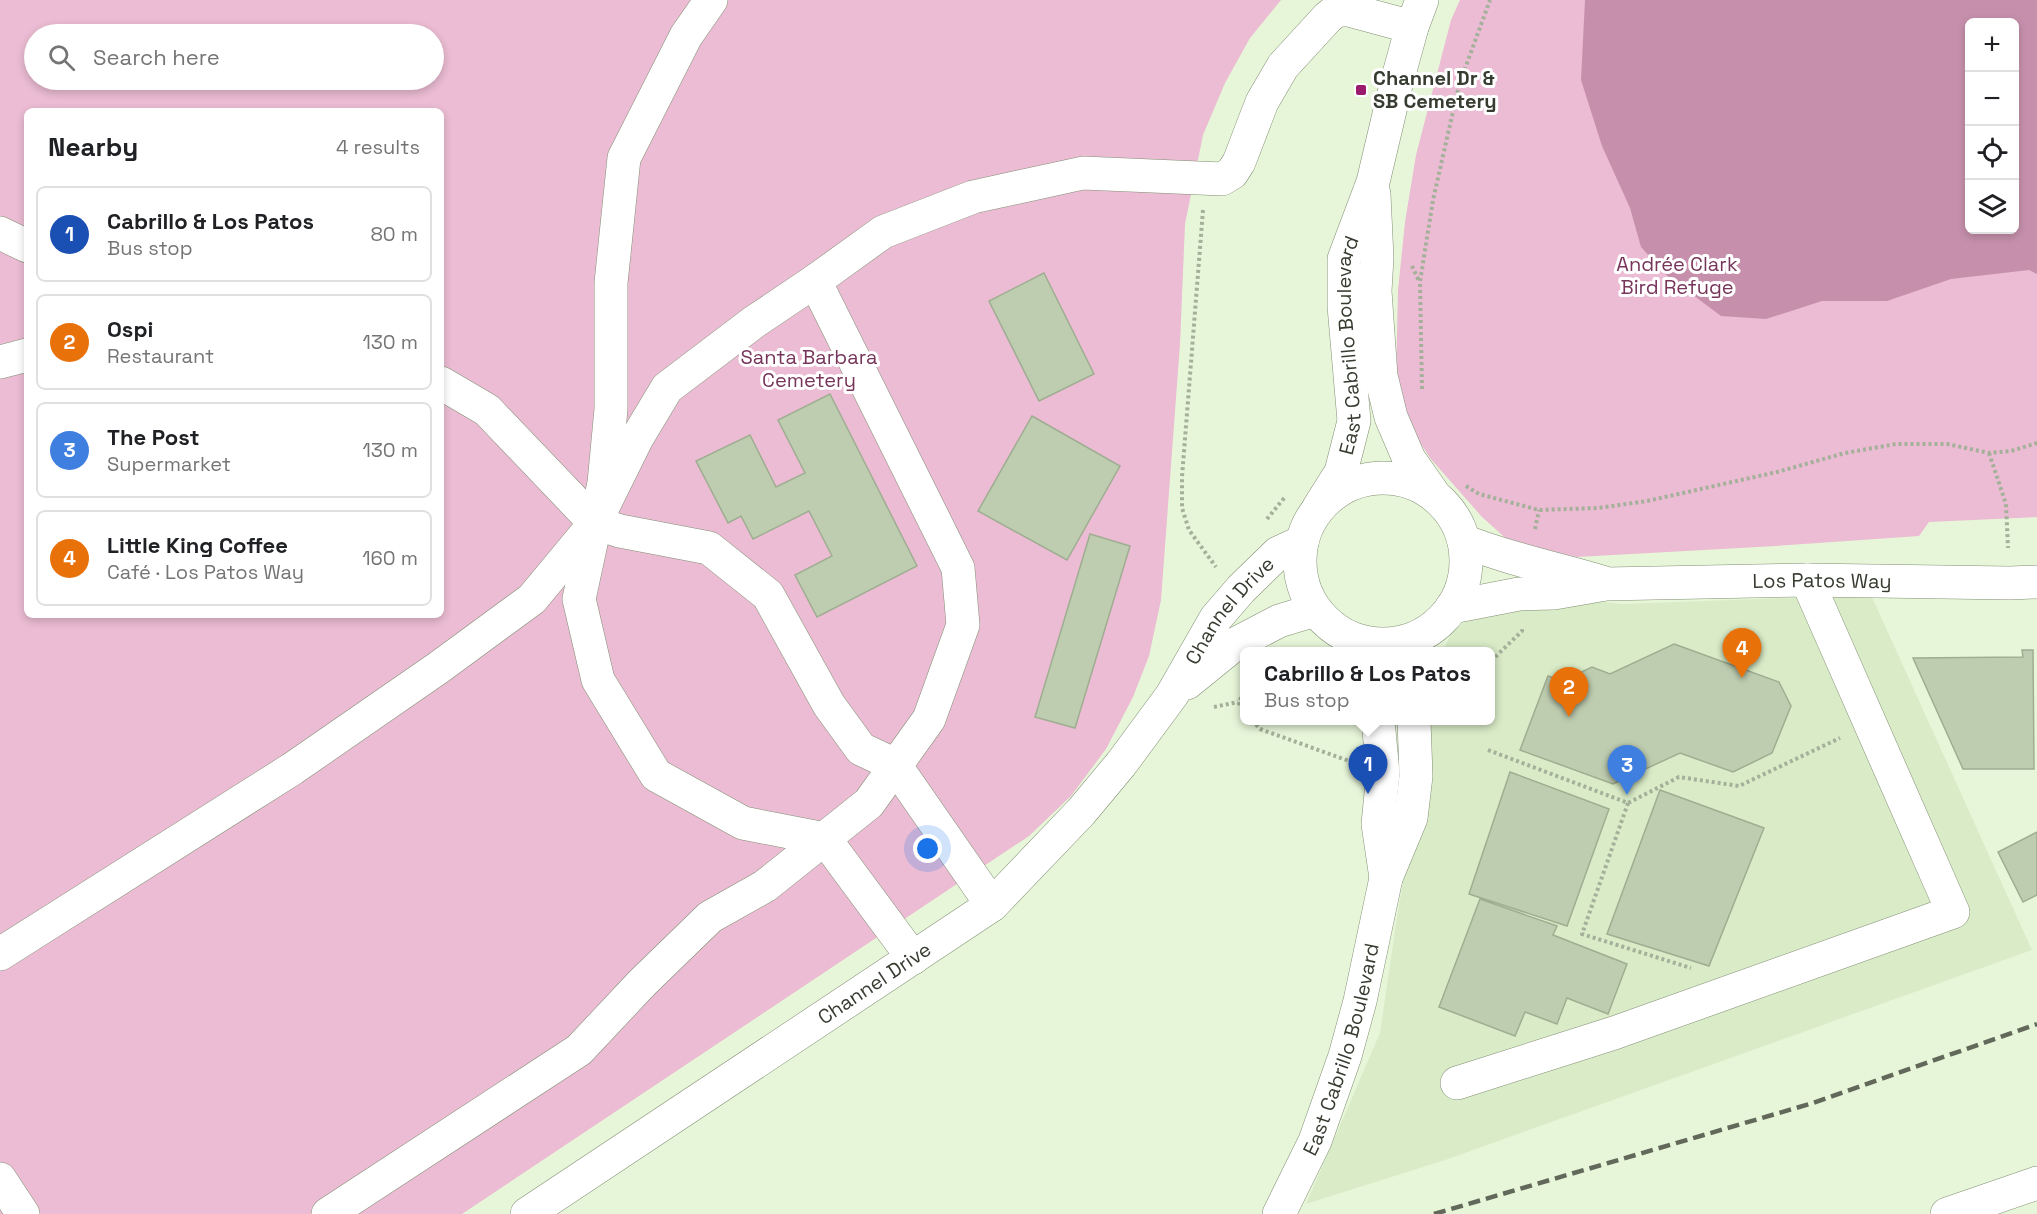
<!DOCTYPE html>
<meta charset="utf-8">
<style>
body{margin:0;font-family:"Space Grotesk",sans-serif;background:#f2f2f2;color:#202124}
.controls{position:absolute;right:18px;top:18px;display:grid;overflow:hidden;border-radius:9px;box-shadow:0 3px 9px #0003}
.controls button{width:54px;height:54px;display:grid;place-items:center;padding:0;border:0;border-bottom:2px solid #e0e0e0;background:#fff;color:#202124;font:30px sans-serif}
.you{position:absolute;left:928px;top:849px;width:21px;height:21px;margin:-15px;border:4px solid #fff;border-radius:50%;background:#1a73e8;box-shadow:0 0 0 9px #1a73e833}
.badge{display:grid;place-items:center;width:39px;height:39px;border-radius:50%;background:#d93025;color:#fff;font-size:20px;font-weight:700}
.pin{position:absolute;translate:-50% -50px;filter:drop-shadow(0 2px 3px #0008)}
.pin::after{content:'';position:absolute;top:32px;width:21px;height:18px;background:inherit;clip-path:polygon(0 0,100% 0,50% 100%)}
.popup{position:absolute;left:1240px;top:647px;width:255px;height:78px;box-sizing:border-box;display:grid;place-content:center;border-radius:9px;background:#fff;filter:drop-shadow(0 2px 4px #0005);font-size:20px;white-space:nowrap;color:#757577}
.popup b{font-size:22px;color:#202124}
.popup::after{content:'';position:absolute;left:50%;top:100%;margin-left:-12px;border:12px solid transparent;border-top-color:#fff}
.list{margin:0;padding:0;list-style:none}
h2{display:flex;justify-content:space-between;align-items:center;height:78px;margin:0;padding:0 24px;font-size:26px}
h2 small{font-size:20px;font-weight:400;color:#757577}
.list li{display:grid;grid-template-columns:39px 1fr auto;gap:18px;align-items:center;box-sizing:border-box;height:96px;margin:0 12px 12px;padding:0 12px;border:2px solid #e0e0e0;border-radius:9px}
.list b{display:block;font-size:22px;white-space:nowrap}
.list p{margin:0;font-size:20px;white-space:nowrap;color:#757577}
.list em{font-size:20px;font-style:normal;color:#757577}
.icon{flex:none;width:33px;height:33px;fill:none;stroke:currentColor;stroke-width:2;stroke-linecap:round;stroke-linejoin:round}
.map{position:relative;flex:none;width:2037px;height:1214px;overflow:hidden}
.search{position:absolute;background:#fff;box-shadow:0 3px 9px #0003;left:24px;top:24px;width:420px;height:66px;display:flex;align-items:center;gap:15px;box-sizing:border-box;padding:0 21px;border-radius:33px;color:#757577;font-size:22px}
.panel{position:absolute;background:#fff;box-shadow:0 3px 9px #0003;left:24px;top:108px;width:420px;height:510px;border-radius:9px}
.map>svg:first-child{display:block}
.built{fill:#d9ebc7}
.green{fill:#ebbcd3;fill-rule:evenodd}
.water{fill:#c690ac;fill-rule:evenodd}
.building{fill:#becdb0;stroke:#9fad91;stroke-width:1.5}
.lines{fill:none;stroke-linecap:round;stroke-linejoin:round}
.minor-casing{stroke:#828f74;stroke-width:34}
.major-casing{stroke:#828f74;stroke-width:34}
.highway-casing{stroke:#828f74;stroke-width:34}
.path{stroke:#a4b099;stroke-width:4;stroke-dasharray:3 3;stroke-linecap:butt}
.minor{stroke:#fff;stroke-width:33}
.major{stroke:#fff;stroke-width:33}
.highway{stroke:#fff;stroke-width:33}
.rail{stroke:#62695a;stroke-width:4.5;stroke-dasharray:12 6;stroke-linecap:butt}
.poi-dot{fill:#9c1a6d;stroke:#fff;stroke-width:2}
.labels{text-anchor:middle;stroke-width:6;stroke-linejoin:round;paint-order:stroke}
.poi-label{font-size:20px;font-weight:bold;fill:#373c31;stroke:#fff;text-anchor:start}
.park-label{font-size:20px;fill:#77355a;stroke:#fff}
.street-label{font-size:20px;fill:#373c31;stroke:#fff}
</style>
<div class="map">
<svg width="2037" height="1214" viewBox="0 0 2037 1214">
<rect width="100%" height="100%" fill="#e7f6d9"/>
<path class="built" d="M1544 595 1621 604 1871 595 2032 950 1448 1159 1306 1204 1380 1033 1397 917 1431 721 1491 720V652L1443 651 1452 631 1493 603Z"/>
<path class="green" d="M0 0H1281L1250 38 1225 83 1203 135 1185 224 1180 344 1161 600 1149 656 1133 697 1106 749 1071 796 1029 836 462 1214H0ZM34 34H434V80H34ZM27 111H441V615H27Z
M1460 0H2037V517L1929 522 1919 536 1776 546 1577 557 1510 542 1482 517 1430 458 1410 427 1396 378 1398 290 1405 222 1416 155 1451 20ZM1970 22H2014V230H1970Z"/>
<path class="water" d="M1585 0H2037V274L2029 270 1951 279 1887 301H1822L1766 319 1721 316 1665 274 1641 247 1630 208 1602 146 1581 80ZM1970 22H2014V230H1970Z"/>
<path class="building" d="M1044 273 1094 374 1039 401 989 301Z
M830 394 917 566 817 617 795 575 832 556 809 511 753 539 741 516 728 523 696 461 750 435 776 487 805 473 778 420Z
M1032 416 1120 466 1067 560 978 511Z
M1090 534 1130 546 1075 728 1035 717Z
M1674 644 1779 682 1791 706 1772 753 1733 772 1680 753 1613 784 1520 750 1548 676 1563 681 1592 667 1610 674Z
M2022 650H2033L2034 769H1963L1913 658 2023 657Z
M1510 772 1609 809 1567 926 1469 894Z
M1660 790 1764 828 1709 966 1607 934Z
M2037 832V895L2023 902 1998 852Z
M1480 899 1557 926 1553 935 1627 964 1608 1014 1567 998 1557 1024 1525 1012 1515 1036 1439 1007Z"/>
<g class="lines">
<g class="minor-casing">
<g id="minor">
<path d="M711 0 686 36 624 158 611 283V409L604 483 579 599 598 680 656 775 743 823 825 839 913 958"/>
<path d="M0 233 27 246"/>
<path d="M0 362 27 355"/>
<path d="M441 383 487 410 595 523 620 531 709 548 768 595 829 705 861 749 895 765 992 905"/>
<path d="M1187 683 1235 644 1279 621 1315 610"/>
<path d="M0 954 292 769 438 668 532 599 595 523 637 438 667 388 754 322 815 281"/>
<path d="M1457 1083 1614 1033 1953 912 1807 580"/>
<path d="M0 1179 23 1214"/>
<path d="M328 1214 579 1050 642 983 710 917 765 886 869 803 929 719 963 625 958 568 815 281 883 232 973 197 1083 173 1222 179 1232 173 1239 162 1262 102 1283 66 1328 17 1337 10H1349L1412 27"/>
<path id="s1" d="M527 1214 992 905 1081 812 1121 764 1172 695 1216 618 1241 589 1278 553 1302 542"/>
</g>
</g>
<g class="major-casing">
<g id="major">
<path d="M1374 194 1377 258 1375 291 1381 376 1391 417 1409 459 1432 492"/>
<circle cx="1383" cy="561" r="83"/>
<path id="s2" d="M1319 507 1341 472 1354 421 1344 306V259L1373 182 1396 85 1412 27 1422 0"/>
<path d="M1464 541C1508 559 1556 568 1602 582"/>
<path id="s3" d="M1452 607 1519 594 1554 593 1606 584 1807 580 2010 583 2037 582"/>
<path d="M1378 720 1383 773 1378 824 1386 878"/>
<path id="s4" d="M1279 1214 1315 1141 1345 1056 1360 1001 1386 878 1411 818 1416 776 1414 720"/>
</g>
</g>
<g class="highway-casing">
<path id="highway" d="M1947 1214 2037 1183"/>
</g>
<path class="path" d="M1203 210 1182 477V508L1189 530 1216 567
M1412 266 1419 281
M1422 389 1420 282 1433 200 1459 85 1490 0
M1989 453 2006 504 2008 548
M1466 486 1479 494 1539 510 1598 508 1647 501 1777 472 1845 453 1896 444H1947L1989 453 2011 451 2037 443
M1267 519 1285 497
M1535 529 1539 510
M1491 661 1522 631V627
M1245 693 1238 702 1245 713
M1214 707 1238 702
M1252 720 1260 729 1349 761
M1488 750 1628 803 1679 777 1739 786 1840 738
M1628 803 1582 934 1691 968"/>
<use href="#minor" class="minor"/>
<use href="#major" class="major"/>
<use href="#highway" class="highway"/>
<path class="rail" d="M1434 1214 1813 1103 2037 1024"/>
</g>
<rect class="poi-dot" x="1355" y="84" width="12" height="12" rx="3"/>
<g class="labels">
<g class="poi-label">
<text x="1373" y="85">Channel Dr &amp;<tspan x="1373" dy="23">SB Cemetery</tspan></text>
</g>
<g class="park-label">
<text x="1677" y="271">Andrée Clark<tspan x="1677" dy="23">Bird Refuge</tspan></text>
<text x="809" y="364">Santa Barbara<tspan x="809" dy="23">Cemetery</tspan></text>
</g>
<g class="street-label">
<text dy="7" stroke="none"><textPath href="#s2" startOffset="170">East Cabrillo Boulevard</textPath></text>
<text dy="7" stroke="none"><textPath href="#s3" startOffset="372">Los Patos Way</textPath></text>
<text dy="7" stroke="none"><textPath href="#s1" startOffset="938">Channel Drive</textPath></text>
<text dy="7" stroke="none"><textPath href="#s1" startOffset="417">Channel Drive</textPath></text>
<text dy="7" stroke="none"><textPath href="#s4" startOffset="177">East Cabrillo Boulevard</textPath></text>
</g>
</g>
</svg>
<div class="controls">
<button>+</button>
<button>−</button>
<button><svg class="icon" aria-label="locate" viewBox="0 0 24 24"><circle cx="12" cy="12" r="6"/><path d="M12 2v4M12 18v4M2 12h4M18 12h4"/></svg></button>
<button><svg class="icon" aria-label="layers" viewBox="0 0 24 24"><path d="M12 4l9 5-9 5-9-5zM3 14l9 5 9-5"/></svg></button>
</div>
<div class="you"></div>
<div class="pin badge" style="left:1368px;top:794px;background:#1a4fb4">1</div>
<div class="popup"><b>Cabrillo &amp; Los Patos</b>Bus stop</div>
<div class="pin badge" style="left:1569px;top:717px;background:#e8710a">2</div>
<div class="pin badge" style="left:1627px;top:795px;background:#3f7fe0">3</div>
<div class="pin badge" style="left:1742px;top:678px;background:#e8710a">4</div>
<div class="search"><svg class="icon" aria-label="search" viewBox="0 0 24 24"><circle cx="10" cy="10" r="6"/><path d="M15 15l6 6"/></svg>Search here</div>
<section class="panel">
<h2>Nearby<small>4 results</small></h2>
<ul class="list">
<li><span class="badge" style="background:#1a4fb4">1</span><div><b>Cabrillo &amp; Los Patos</b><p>Bus stop</p></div><em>80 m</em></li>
<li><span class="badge" style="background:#e8710a">2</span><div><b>Ospi</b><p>Restaurant</p></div><em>130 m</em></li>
<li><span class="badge" style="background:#3f7fe0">3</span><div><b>The Post</b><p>Supermarket</p></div><em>130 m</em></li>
<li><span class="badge" style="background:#e8710a">4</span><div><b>Little King Coffee</b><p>Café · Los Patos Way</p></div><em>160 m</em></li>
</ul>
</section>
</div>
